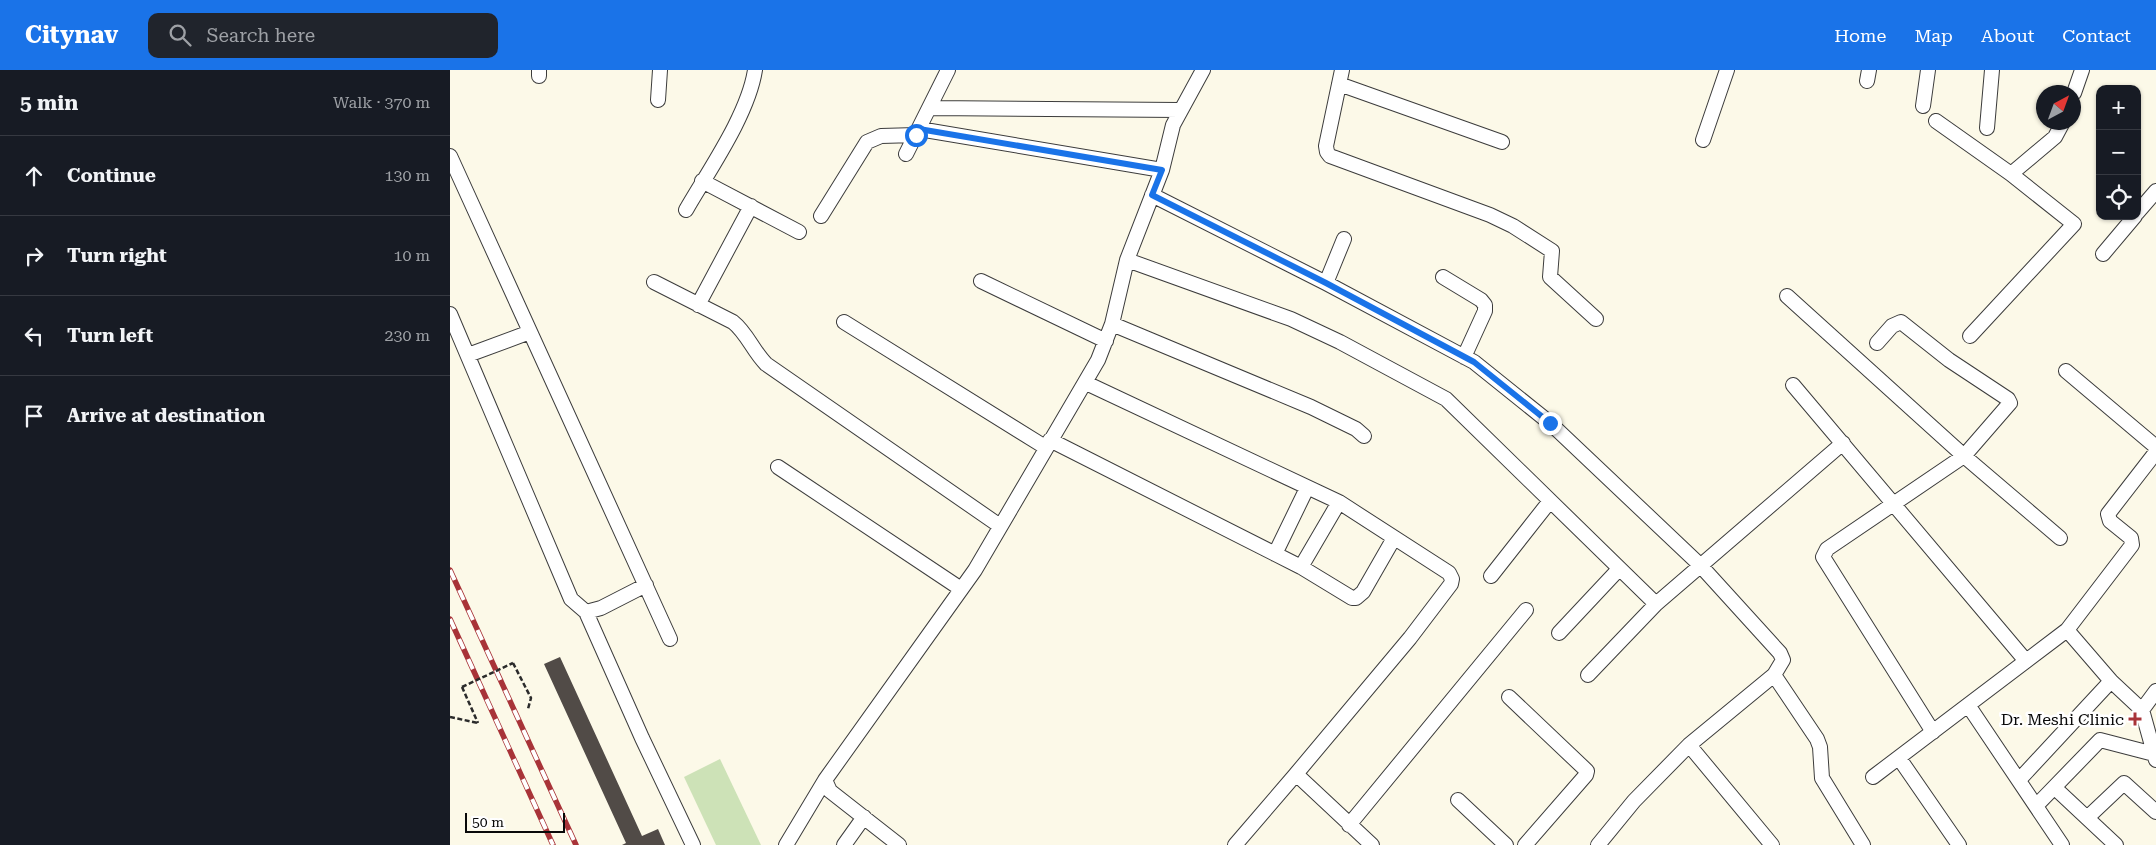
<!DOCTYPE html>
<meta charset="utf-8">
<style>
body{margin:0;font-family:"Roboto Serif",serif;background:#20242c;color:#f1f3f6}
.controls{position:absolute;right:15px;top:15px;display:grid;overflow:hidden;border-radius:10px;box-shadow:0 1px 4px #0004}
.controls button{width:45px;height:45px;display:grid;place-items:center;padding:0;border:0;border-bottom:1px solid #363941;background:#171b24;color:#f1f3f6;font:25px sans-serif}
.compass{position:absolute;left:1586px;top:15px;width:45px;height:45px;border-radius:50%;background:#171b24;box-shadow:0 1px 4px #0004;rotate:41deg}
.scale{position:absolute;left:15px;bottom:12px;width:100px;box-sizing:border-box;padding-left:5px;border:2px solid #090909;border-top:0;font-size:14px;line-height:18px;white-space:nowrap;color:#090909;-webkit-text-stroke:4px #fff;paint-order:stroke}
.stop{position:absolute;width:15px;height:15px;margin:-11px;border:4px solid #1a73e8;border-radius:50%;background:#fff}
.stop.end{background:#1a73e8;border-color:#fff;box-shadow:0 1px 5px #0008}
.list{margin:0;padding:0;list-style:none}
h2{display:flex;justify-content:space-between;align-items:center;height:65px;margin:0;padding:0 20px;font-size:21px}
h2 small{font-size:16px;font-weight:400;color:#9ea1a6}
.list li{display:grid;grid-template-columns:32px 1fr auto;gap:15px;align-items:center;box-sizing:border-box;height:80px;padding:0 20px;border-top:1px solid #363941}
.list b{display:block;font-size:19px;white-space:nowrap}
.list em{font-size:16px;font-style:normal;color:#9ea1a6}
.icon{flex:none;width:28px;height:28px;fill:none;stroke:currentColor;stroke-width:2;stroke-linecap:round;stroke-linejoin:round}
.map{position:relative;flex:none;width:1706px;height:775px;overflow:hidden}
header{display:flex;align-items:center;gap:30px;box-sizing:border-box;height:70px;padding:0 25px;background:#1a73e8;color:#fff}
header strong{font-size:24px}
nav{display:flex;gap:28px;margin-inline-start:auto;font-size:18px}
.search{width:350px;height:45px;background:#20242c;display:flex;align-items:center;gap:12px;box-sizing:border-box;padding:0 18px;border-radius:10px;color:#9ea1a6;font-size:19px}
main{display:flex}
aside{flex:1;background:#171b24}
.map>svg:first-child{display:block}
.green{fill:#cde2b7}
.building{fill:#514b47}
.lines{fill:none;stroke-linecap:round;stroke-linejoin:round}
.minor-casing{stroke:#3c3c3c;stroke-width:16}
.path{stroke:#2b2b2b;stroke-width:2.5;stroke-dasharray:5 2.5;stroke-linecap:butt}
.minor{stroke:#fff;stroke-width:14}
.rail-casing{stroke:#a83338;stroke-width:5.5}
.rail{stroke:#fff;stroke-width:4;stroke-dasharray:11;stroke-linecap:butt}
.path-bridge{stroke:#2b2b2b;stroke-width:2.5;stroke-dasharray:5 2.5;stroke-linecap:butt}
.route{stroke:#1a73e8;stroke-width:6}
.poi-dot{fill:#a83338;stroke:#fff;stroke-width:2}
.labels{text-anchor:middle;stroke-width:5;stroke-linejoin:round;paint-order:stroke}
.poi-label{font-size:16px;fill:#090909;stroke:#fff;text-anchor:end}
</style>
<header>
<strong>Citynav</strong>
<div class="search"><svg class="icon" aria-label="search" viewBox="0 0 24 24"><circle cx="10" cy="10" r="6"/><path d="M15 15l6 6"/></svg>Search here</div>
<nav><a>Home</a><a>Map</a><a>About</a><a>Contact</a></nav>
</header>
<main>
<aside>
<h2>5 min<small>Walk · 370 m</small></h2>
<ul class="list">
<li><svg class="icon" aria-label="ahead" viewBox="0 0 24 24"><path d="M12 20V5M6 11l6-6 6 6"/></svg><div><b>Continue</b></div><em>130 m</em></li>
<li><svg class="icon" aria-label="right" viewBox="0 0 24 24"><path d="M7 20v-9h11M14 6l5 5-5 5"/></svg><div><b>Turn right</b></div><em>10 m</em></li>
<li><svg class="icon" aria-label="left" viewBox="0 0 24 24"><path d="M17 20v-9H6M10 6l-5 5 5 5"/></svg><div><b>Turn left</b></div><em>230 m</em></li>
<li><svg class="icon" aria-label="arrive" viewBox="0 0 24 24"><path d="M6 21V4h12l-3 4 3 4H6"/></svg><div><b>Arrive at destination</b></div></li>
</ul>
</aside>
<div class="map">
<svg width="1706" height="775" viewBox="0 0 1706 775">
<rect width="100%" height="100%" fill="#fcf9e8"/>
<path class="green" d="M270 689 311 775H266L234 707Z"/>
<path class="building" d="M110 587 192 766 208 759 215 775H172L176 773 94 594Z"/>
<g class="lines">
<g class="minor-casing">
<path id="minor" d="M892 0 876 76 877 82 880 86 1040 145 1063 156 1102 181 1100 207 1146 249
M89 6V0
M1417 11 1419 0
M889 14 1052 72
M1624 23 1632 0
M208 30 210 0
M1473 36 1478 0
M480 38 730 40
M1486 51 1561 104 1624 154 1520 266
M1537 58 1542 0
M469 59 712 100
M1253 70 1277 0
M456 84 498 0
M0 86 220 569
M1561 104 1605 67 1613 52
M252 111 349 162
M702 125 876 213 1024 292 1100 353 1250 495 1330 583 1333 590 1324 605 1239 675 1184 731 1148 775
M236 140C259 100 298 45 305 0
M1687 143 1706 121
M371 146 417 72 431 66 466 65
M1653 184 1685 146
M677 190 841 249 890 272 996 329 1206 534
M993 207 1031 230 1035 235V241L1014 287
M531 211 656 271
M204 212 283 252C297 263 303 281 316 294L550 456
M876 213 894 169
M1337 226 1514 386 1610 468
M248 235 301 136
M0 244 121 529 136 542 151 538 196 515
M394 252 595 377
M662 254 861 337 906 359 914 366
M1427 273 1442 256 1451 252 1499 290 1558 329 1560 333 1514 386 1377 479 1373 487 1483 662
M18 285 80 262
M1616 301 1706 377
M636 313 889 432 999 503 1002 509 1001 514 960 568 846 704 922 775
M1343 315 1576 591
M600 370 851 497 902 528H906L913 522 944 468
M328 397 511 519
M825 484 857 418
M851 497 889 432
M1041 506 1100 431
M136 542 192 668 243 775
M1617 560 1661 611 1692 640
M1109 563 1169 499
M1138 605 1206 534 1393 373
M1324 605 1367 669 1370 677 1372 708 1413 775
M1059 627 1137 701 1136 705 1075 775
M1518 635 1612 775
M1239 675 1322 775
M1449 688 1509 775
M1706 690 1692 640 1706 621
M1423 707 1617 560 1682 475 1681 468 1660 451 1658 444 1706 382
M1569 710 1661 611
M1605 718 1666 775
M1008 730 1056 775
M1586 736 1650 670 1704 684
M1637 748 1674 713 1706 742
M899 755 1076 540
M336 775 375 710
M394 775 414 747
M449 775 380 721 375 710 525 500 648 290 662 254 677 190 712 100 723 55 753 0
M785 775 846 704"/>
</g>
<path class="path" d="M63 593 81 628 78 639
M12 617 28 653
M0 647 28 653"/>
<use href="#minor" class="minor"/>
<g class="rail-casing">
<path id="rail" d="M0 500 126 775
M0 549 103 775"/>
</g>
<use href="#rail" class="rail"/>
<path class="path-bridge" d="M12 617 63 593"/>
</g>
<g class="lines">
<path class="route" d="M466 65 469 59 712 100 702 125 876 213 1024 292 1100 353"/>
</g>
<path class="poi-dot" d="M1682.5 641.5h5v5h5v5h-5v5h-5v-5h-5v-5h5z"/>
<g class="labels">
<g class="poi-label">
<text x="1674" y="655">Dr. Meshi Clinic</text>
</g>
</g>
</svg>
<div class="controls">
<button>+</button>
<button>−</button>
<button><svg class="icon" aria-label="locate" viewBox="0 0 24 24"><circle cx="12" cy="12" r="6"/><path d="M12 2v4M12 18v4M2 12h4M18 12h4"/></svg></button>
</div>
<svg class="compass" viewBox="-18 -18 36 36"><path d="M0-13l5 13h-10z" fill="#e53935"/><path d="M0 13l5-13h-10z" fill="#9ea1a6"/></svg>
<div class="scale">50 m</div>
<div class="stop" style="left:466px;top:65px"></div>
<div class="stop end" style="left:1100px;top:353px"></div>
</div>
</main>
